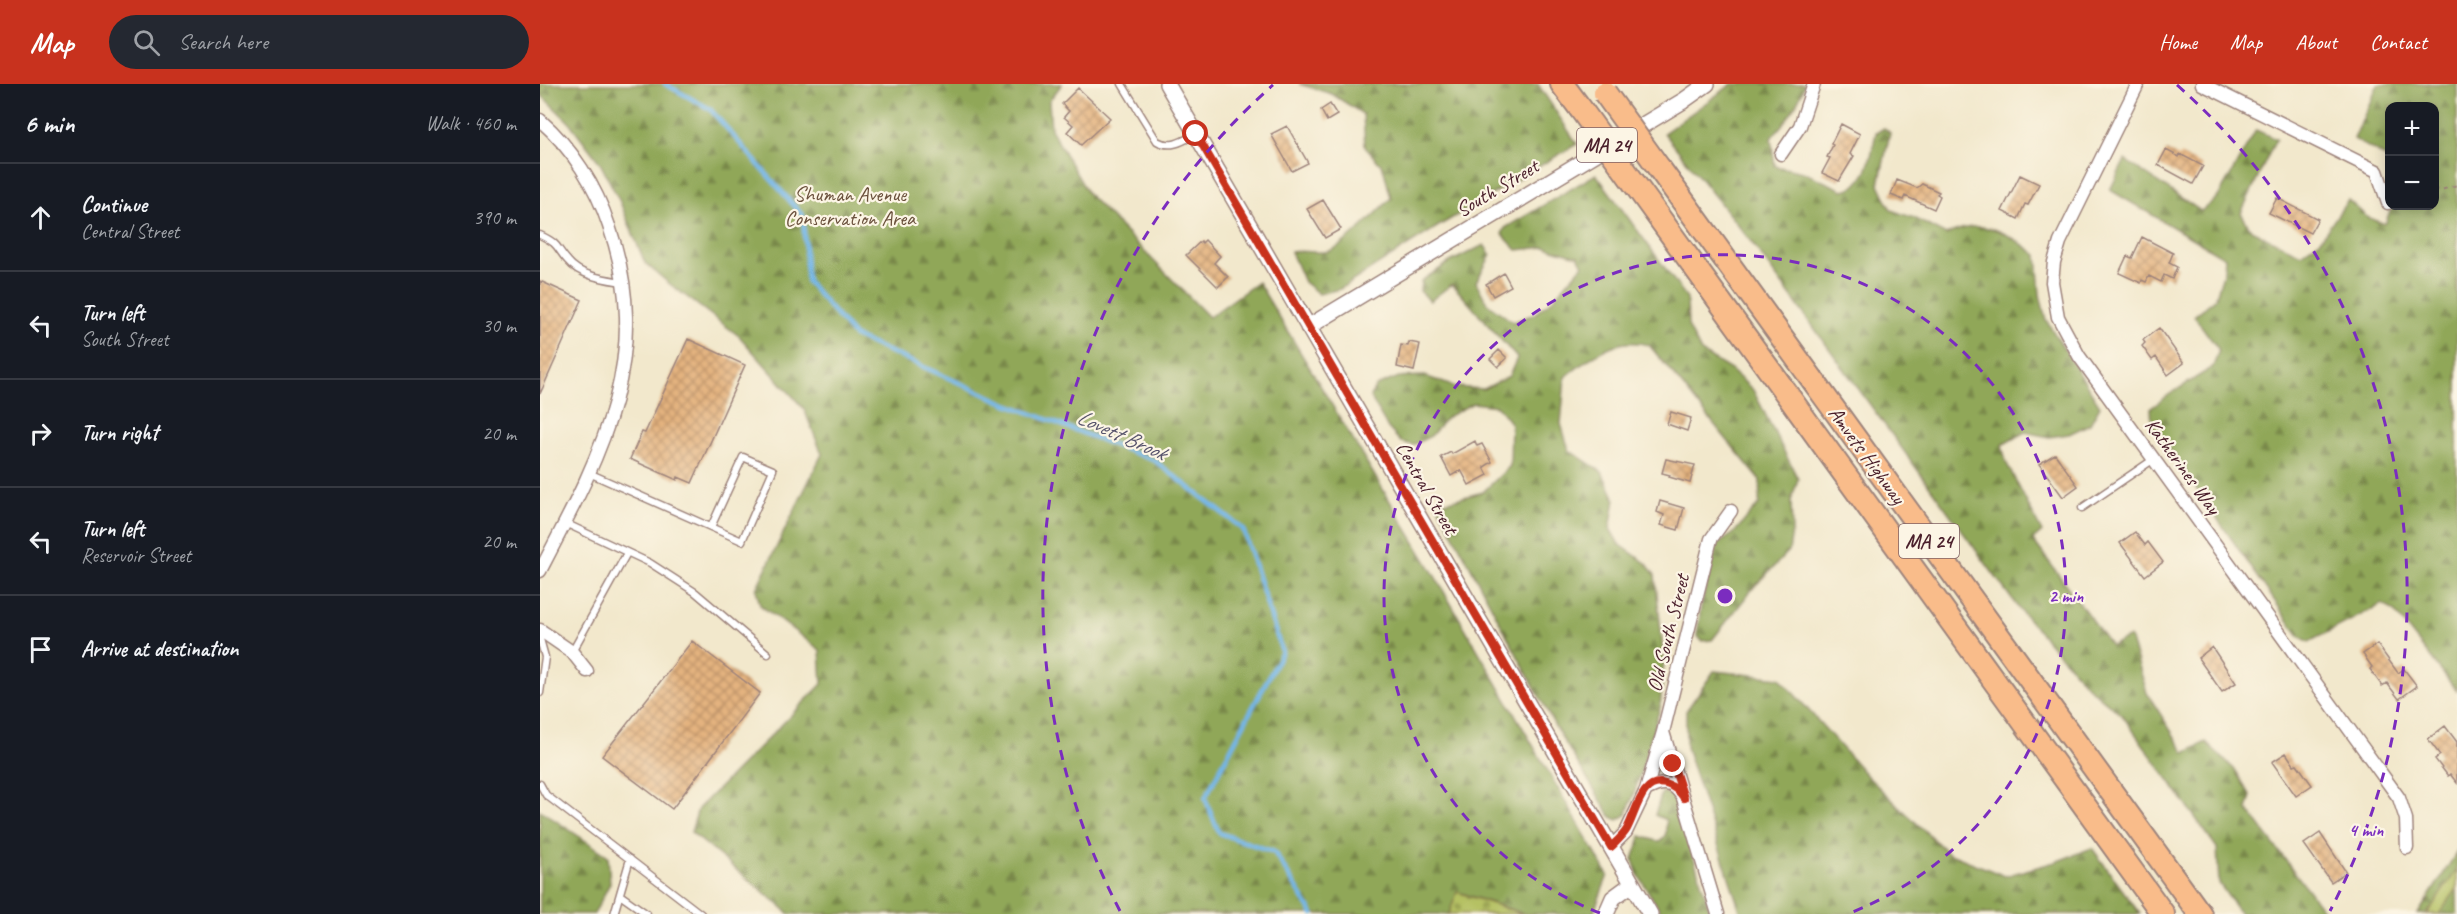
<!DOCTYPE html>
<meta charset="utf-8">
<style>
body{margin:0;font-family:Caveat,sans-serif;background:#242831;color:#f1f3f6}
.controls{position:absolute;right:18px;top:18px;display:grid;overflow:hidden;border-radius:12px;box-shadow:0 3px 15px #0003}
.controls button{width:54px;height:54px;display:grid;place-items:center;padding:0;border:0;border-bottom:2px solid #363941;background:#171b24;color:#f1f3f6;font:30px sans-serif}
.stop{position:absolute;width:18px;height:18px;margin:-14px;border:4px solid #c8321e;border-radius:50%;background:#fff}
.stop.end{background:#c8321e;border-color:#fff;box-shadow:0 2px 6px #0008}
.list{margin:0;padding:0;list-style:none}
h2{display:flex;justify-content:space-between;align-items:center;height:78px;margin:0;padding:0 24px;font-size:26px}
h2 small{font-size:20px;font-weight:400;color:#9ea1a6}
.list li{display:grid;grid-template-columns:39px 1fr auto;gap:18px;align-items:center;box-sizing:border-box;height:108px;padding:0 24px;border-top:2px solid #363941}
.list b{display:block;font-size:22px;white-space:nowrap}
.list p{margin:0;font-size:20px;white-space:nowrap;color:#9ea1a6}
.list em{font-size:20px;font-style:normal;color:#9ea1a6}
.icon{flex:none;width:33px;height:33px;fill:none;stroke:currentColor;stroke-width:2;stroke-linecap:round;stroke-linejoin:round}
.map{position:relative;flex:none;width:1917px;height:830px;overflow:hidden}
header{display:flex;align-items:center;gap:36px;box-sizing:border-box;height:84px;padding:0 30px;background:#c8321e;color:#fff}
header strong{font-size:28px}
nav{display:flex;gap:33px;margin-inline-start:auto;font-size:21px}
.search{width:420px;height:54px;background:#242831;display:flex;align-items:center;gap:15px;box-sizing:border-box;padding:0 21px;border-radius:33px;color:#9ea1a6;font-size:22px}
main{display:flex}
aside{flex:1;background:#171b24}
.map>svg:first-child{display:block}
.forest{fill:url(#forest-firs);stroke:#6d6342;stroke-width:1.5}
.cemetery{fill:url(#cemetery-stones);stroke:#807047;stroke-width:1.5}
.green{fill:#b5c163;stroke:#807047;stroke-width:1.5}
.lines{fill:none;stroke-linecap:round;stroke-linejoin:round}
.stream{stroke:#73b6e8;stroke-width:4.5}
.building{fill:url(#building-cross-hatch)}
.service-casing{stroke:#9e847c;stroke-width:9}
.minor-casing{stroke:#9e847c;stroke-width:15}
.tertiary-casing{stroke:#9e847c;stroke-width:18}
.motorway-casing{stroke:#9e847c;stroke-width:26}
.path{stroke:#9e847c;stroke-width:2;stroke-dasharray:4.5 4.5;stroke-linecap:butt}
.service{stroke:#fff;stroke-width:6}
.minor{stroke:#fff;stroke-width:12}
.tertiary{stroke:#fff;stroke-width:15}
.motorway{stroke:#f9bc8a;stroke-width:22}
.motorway-bridge-casing{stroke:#9e847c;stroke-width:26;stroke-linecap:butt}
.motorway-bridge{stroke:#f9bc8a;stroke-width:22}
.route{stroke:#c8321e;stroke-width:8}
.ring{fill:none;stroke:#7b2cbf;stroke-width:3;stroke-dasharray:10 8}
.labels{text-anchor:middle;stroke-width:4.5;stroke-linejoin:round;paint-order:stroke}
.shield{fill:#fcf5e5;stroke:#7f5f63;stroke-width:1.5}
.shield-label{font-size:20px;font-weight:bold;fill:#4a1f2b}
.street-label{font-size:21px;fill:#4a1f2b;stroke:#fcf5e5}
.park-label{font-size:21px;fill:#6a503c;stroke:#fcf5e5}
.water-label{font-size:22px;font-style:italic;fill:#58546d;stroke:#fcf5e5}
.centre{fill:#7b2cbf;stroke:#fcf5e5;stroke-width:3}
.ring-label{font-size:18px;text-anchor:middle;font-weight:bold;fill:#7b2cbf;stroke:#fcf5e5;stroke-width:4.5;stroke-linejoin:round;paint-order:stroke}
</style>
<header>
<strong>Map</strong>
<div class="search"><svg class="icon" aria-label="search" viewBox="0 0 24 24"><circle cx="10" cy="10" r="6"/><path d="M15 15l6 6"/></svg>Search here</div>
<nav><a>Home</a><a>Map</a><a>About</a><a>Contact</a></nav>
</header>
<main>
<aside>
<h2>6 min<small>Walk · 460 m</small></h2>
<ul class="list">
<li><svg class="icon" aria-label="ahead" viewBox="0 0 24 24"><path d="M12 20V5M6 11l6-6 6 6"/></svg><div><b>Continue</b><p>Central Street</p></div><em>390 m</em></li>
<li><svg class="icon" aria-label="left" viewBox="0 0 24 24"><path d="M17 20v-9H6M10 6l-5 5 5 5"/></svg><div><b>Turn left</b><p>South Street</p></div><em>30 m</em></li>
<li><svg class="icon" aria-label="right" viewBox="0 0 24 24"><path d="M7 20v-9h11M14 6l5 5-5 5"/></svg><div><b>Turn right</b></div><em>20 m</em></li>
<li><svg class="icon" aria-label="left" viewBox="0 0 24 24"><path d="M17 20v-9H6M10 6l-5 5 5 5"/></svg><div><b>Turn left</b><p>Reservoir Street</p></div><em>20 m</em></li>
<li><svg class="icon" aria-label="arrive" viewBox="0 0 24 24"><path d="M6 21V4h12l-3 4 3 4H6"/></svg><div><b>Arrive at destination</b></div></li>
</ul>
</aside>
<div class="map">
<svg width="1917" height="830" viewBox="0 0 1917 830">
<defs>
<pattern id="forest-firs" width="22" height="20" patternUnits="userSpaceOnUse" patternTransform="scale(1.5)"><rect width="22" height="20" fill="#90a759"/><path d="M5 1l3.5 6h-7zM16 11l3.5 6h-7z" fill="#78874a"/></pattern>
<pattern id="cemetery-stones" width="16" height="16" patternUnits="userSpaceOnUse" patternTransform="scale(1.5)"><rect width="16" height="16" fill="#b5c163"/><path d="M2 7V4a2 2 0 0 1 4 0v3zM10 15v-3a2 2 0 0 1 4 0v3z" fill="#9da556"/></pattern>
<pattern id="building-cross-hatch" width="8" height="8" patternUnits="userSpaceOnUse" patternTransform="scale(1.5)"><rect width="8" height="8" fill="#e4b37f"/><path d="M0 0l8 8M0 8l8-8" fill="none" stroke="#bb9168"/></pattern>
</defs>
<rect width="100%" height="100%" fill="#fcf5e5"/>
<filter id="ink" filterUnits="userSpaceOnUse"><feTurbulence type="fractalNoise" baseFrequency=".0167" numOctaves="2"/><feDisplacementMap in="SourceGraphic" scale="12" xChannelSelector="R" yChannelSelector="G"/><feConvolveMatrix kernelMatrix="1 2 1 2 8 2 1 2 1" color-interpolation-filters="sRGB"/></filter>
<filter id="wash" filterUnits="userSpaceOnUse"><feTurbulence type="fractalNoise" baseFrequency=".008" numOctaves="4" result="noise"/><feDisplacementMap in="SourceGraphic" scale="24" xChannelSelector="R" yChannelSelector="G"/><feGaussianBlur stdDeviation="1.35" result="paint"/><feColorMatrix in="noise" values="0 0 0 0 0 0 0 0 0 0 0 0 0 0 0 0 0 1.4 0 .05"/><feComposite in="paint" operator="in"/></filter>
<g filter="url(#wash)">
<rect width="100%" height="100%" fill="#f2e8cc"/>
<path class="forest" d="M0 0H522L509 17 511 45 548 110 669 233 718 198 892 487 1068 791 1053 830H985L918 808 909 830H250L151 748 158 725 282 600 280 566 220 521 216 505 282 370 264 325 199 252 131 201 105 179 80 118 60 79 29 38 0 10Z
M759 0H998L1037 60 897 143 800 205 779 210 764 198 751 168C764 165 778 171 789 167 803 163 840 126 851 114L843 83 825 63 823 30 792 10Z
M1192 0H1265C1258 22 1246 37 1231 54L1235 82 1263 88 1303 106C1329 102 1331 70 1336 49L1344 44 1350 49 1339 100 1351 126 1374 134 1406 151C1444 132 1466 148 1497 171L1500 211 1506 236 1560 322 1550 340 1529 350 1509 353 1485 348 1462 361 1466 378 1502 448 1493 456 1571 562 1590 553 1607 609 1645 669 1666 658 1694 685 1711 712 1707 725 1786 830H1700L1679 799 1677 764 1582 631 1550 605 1479 525 1212 159 1124 49Z
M1838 0H1917V607L1853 526 1842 520 1769 558 1759 552 1612 341 1611 324 1630 310 1673 283 1679 266 1654 232 1675 215 1684 187 1685 174 1570 106 1585 76 1661 127 1678 113 1716 46 1736 55 1701 129 1711 146 1761 170 1781 155 1808 116 1827 133 1845 140 1852 122H1894V22H1850L1849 75 1814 55Z
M1056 90 1147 214 1148 242 1161 268 1191 286 1213 306 1258 395 1251 417 1252 447 1249 467 1214 503 1172 556 1162 557 1157 551 1161 523 1175 462 1193 450 1219 420 1220 396 1109 261C1073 252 1053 272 1025 293L1021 340 1029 366 1062 388 1075 415 1070 445 1079 460 1106 479 1115 491 1124 576 1120 624 1095 707 1086 731 1078 736 1071 733 1016 644 897 420 943 408 970 382 971 340 957 322 933 319 907 333 891 352 873 361 861 358 848 344 830 312 836 302 859 293 885 292 915 303 944 305 969 292 977 274 912 200 890 217 880 207 881 197 910 178 944 161 951 171 936 198 947 219 973 238 994 230 1011 217 1043 181 1038 172 1005 163 977 166 962 150 965 144Z
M1174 587 1240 594 1328 693 1408 769 1465 792 1515 778 1552 764 1600 830H1201L1146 663V627Z
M1122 708 1130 710 1136 717 1171 830H1122L1097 789 1093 775 1101 752 1120 758 1126 750V736L1115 731Z
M0 726 68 772 70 799 54 830H0Z
M1917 768V830H1878Z"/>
<path class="cemetery" d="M917 808 983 830H909Z"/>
<path class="green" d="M1917 786V805L1899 830H1887Z"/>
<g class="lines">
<path class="stream" d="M125 0 170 25 263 132 267 197 314 252 467 320 615 377 703 445 742 568 665 714 679 749 734 768 773 830"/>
</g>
<g id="blocks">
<path class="building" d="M538 4 570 34 541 61 527 48 533 41 524 33 529 27 522 20Z
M790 20 797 31 787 37 781 26Z
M1301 40 1320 50 1310 70 1314 72 1299 97 1282 89 1290 74 1287 73 1293 61 1291 60Z
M747 42 768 79 752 87 731 50Z
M1626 66 1639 73 1640 70 1663 82 1653 100 1618 81Z
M1480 91 1499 100 1488 121 1485 120 1478 135 1462 127Z
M1357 96 1377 104 1382 100 1399 108 1397 110 1400 112 1394 125 1365 112 1363 116 1351 111Z
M1737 114 1778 135 1770 149 1729 129Z
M783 116 801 145 785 154 767 125Z
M1602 153 1633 169 1629 179 1637 183 1632 195 1624 191 1621 198 1609 192 1606 198 1602 196 1601 199 1579 189 1587 172 1592 174Z
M665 156 680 172 674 179 688 193 678 203 646 171 661 157 662 159Z
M964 189 971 202 953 212 946 200Z
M0 197 42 216 0 310Z
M1619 244 1644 279 1628 291 1616 273 1612 276 1602 262 1605 259 1603 256Z
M148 255 205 281 152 399 138 393 137 396 90 375 102 348 105 349Z
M869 258 880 260 874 287 857 283 861 261 868 262Z
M959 266 967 274 958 283 950 275Z
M1131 328 1151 334 1147 347 1127 340Z
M935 357 937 362 942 360 952 378 944 383 948 391 929 401 921 386 911 392 901 373 911 368 912 370Z
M1515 370 1538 402 1523 413 1499 380Z
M1126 375 1155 381 1150 399 1129 393 1130 391 1122 389Z
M1120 417 1144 424 1138 446 1121 441 1124 431 1117 428Z
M1595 448 1605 461 1608 458 1623 478 1605 492 1580 459Z
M152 557 220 609 132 725 62 672Z
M1837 560 1858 589 1864 585 1877 602 1859 615 1847 599 1842 602 1830 585 1832 583 1823 570Z
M1672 563 1696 599 1682 608 1658 574Z
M1905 642 1917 658V699L1910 690 1908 692 1895 675 1900 671 1888 655Z
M1746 669 1754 681 1757 680 1772 701 1756 712 1732 678Z
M1780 749 1806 788 1791 798 1764 760Z"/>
</g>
</g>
<g filter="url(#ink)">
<use href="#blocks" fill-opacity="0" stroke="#9e847c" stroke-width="1.5"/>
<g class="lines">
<g class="service-casing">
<path id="service" d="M582 0 617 57C631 65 643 57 656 50
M0 151C21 161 15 163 28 177 40 192 64 195 82 198
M49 389 202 457 233 386 203 373 171 443
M1542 424 1614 375
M25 439 110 479 155 508 228 570
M0 555 5 573 0 609
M32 568 87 469
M0 700 6 711 161 830
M80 811 107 830
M74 830 90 775"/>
</g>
<g class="minor-casing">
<path id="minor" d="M1598 0 1520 158 1514 178 1512 198 1518 233 1539 272 1859 714 1866 735 1867 764
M1662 0 1837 87 1848 119
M0 36C32 64 56 102 69 142 115 273 60 372 0 487
M1241 70 1260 42 1274 0
M0 546 32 568 47 587
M1123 648 1178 830
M1106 706C1121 698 1132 696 1142 712
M1071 763 1086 748 1106 706 1123 648 1171 455 1191 427"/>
</g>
<g class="tertiary-casing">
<path id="tertiary" d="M627 0 1110 830
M768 243 1143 17 1167 0
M1066 830 1073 814 1092 800"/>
</g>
<g class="motorway-casing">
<path id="motorway" d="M1022 0 1040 24
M1119 84 1660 830
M1094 99 1623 830"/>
</g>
<path class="path" d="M1894 105 1901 106 1917 101"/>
<use href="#service" class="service"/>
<use href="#minor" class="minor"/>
<use href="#tertiary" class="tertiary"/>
<use href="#motorway" class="motorway"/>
<g class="motorway-bridge-casing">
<path id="motorway-bridge" d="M1065 9 1119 84
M1040 24 1094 99"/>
</g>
<use href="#motorway-bridge" class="motorway-bridge"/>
</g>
</g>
<g class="lines" filter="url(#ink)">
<path class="route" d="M656 50 1071 763C1076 758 1083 752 1087 745 1093 734 1097 717 1105 707 1117 692 1135 701 1144 714L1133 680"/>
</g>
<g class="ring">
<path d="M1060 829A341 341 0 1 1 1310 829"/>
<path d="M580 827A682 682 0 0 1 733 1M1637 1A682 682 0 0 1 1790 827"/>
</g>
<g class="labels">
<g class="shield">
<rect x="1037" y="44" width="60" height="34" rx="4.5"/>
<rect x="1359" y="440" width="60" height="34" rx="4.5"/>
</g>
<g class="shield-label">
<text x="1067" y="68">MA 24</text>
<text x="1389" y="464">MA 24</text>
</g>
<g class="street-label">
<text transform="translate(957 104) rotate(-31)" y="7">South Street</text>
<text transform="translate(1327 371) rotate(54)" y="7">Amvets Highway</text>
<text transform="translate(1643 382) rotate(54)" y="7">Katherines Way</text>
<text transform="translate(887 404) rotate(60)" y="7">Central Street</text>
<text transform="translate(1128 549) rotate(-76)" y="7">Old South Street</text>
</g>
<g class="park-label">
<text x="310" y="117">Shuman Avenue<tspan x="310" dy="24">Conservation Area</tspan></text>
</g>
<g class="water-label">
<text transform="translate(582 350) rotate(24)" y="8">Lovett Brook</text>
</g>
</g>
<circle cx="1185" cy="512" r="9" class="centre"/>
<g class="ring-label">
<text x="1526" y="518">2 min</text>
<text x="1826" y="752">4 min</text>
</g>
</svg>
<div class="controls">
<button>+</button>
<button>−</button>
</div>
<div class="stop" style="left:656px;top:50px"></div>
<div class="stop end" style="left:1133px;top:680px"></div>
</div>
</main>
